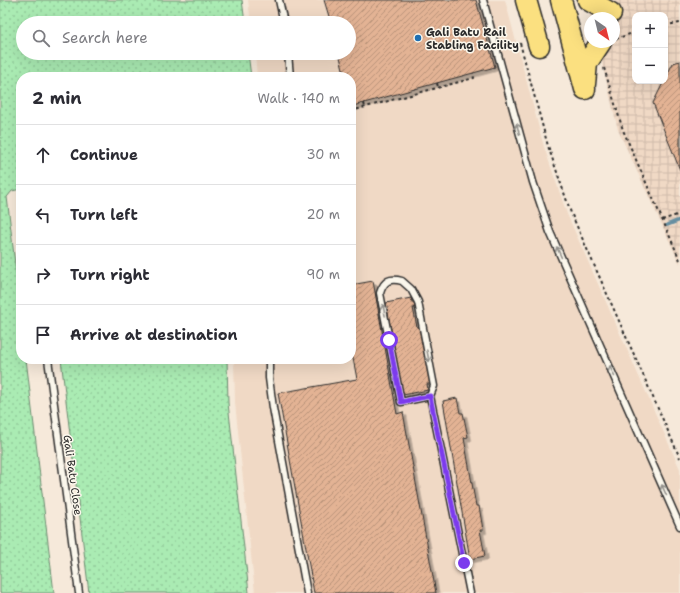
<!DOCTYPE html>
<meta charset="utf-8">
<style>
body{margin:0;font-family:"Shantell Sans",sans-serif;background:#f7f7f7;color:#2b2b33}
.controls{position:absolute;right:12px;top:12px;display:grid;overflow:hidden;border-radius:8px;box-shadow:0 4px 16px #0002}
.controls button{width:36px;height:36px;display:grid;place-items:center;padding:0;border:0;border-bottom:1px solid #e1e1e2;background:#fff;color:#2b2b33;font:20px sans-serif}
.compass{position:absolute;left:584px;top:12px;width:36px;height:36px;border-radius:50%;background:#fff;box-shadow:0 4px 16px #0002;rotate:145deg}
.stop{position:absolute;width:12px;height:12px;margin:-9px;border:3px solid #7c3aed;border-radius:50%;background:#fff}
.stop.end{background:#7c3aed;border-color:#fff;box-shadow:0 1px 4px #0008}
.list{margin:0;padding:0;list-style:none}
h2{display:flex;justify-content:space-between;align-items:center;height:52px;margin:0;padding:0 16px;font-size:17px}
h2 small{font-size:13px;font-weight:400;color:#7c7c81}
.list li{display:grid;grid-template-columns:26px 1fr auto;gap:12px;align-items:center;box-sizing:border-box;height:60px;padding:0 16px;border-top:1px solid #e1e1e2}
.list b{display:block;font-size:15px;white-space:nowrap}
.list em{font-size:13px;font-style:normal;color:#7c7c81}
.icon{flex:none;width:22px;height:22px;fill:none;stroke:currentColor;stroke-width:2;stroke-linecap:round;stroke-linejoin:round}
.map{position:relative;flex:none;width:680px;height:593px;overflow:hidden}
.search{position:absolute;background:#fff;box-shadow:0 4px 16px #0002;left:16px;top:16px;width:340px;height:44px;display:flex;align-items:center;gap:10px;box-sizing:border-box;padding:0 14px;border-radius:22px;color:#7c7c81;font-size:15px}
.panel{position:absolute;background:#fff;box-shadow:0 4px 16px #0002;left:16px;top:72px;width:340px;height:292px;border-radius:16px}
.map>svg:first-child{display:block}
.built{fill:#f0d9c5}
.industrial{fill:url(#industrial-grid);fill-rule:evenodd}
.grass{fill:url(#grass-dots);stroke:#6a8b6f}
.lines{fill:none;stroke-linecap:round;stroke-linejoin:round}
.stream{stroke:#668fa1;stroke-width:3.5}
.building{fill:url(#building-hatch);stroke:#2b2b2b;filter:url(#shadow)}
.lane-casing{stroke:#2b2b2b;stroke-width:9}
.primary-casing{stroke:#2b2b2b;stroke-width:23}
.path{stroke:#2b2b2b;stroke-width:2;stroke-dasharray:3 3;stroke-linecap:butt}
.lane{stroke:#fbf7ec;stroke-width:6}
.primary{stroke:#fbe080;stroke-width:20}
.oneway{stroke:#93918c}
.route{stroke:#7c3aed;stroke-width:5}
.poi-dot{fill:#1f6fb2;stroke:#fbf7ec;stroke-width:1.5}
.labels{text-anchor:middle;stroke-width:3;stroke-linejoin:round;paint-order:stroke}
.poi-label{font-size:11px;font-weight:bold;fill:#2b2b2b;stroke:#fbf7ec;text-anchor:start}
.street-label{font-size:11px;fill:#2b2b2b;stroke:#fbf7ec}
</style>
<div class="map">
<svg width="680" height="593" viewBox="0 0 680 593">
<defs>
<pattern id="industrial-grid" width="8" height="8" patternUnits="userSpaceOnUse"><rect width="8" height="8" fill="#f0d9c5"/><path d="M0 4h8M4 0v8" fill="none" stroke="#cebaa9"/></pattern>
<pattern id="grass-dots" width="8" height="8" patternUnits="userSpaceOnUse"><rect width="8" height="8" fill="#aaebb3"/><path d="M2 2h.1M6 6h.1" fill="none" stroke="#92ca9a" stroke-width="1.8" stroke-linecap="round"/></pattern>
<pattern id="building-hatch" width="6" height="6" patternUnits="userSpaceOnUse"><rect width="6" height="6" fill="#e3b394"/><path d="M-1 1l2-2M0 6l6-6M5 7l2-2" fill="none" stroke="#b89279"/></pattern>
<filter id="shadow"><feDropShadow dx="3.5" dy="3.5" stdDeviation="0" flood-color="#0004"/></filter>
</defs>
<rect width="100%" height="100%" fill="#f6e9da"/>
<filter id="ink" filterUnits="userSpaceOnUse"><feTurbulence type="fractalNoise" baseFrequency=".025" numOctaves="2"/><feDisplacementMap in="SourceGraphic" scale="8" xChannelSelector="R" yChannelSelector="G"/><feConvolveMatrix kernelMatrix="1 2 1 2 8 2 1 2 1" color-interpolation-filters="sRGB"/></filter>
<g filter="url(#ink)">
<path class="built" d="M248 0H505L544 147 567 214 680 469V593H255L235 403 234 359H351V77H257L255 53H349V23H251Z"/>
<path class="industrial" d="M586 0H680V264L618 130 597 42H614V18H591ZM635 15H665V81H635Z"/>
<path class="grass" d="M0 0H242L245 23H23V53H248L251 77H21V189L12 191 7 197 21 314V359H26L54 593H0Z
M61 359H227L228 403 249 593H89Z"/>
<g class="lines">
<path class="stream" d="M667 225 680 220"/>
</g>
<path class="building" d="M324 0H476L495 67 353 106 351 77H345L339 53H349V23H331Z
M680 61V170L653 103 673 63Z
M373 281 397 414 403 412 436 593H314L278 393 357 379 351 348V285Z
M411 298 412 302H414L415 308H413L417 327H419L430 384H427L428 390 403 395 386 303Z
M457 398 460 413H463L468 437 464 438 476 506H479L483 530H480L485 556 470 559 443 401Z"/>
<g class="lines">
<g class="lane-casing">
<path id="lane" d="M279 0 284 23
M483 0 533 182 550 232 680 526
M288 53 290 77
M48 359 79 593
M269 359V378L273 408 307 593
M430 396 401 402 380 293C384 280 390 278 402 281L411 289 418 302 434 386 430 396 470 593"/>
</g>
<g class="primary-casing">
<path id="primary" d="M526 0 539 46
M561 0 585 89
M588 0 611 13
M585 84 587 63 601 42"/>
</g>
<path class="path" d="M665 25 680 23
M616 39 635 32
M520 43 548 146 571 213 680 458
M604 68 623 130 680 260
M437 83 438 87
M364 103 365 107
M351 105 352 110
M351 111 474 78 473 73
M662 220 680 214"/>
<use href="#lane" class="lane"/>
<use href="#primary" class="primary"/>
</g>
<defs><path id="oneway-shaft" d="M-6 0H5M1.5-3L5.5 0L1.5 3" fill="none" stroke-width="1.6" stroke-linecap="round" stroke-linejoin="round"/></defs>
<g class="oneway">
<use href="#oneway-shaft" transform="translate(518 129) rotate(-105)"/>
<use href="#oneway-shaft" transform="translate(559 252) rotate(-114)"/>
<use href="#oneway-shaft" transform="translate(384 310) rotate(-101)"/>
<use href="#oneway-shaft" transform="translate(428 356) rotate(79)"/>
<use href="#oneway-shaft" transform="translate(612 371) rotate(-114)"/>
<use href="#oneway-shaft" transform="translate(664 490) rotate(-114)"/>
</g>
</g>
<g class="lines" filter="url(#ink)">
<path class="route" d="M389 340 401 402 430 396 464 563"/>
</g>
<circle class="poi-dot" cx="418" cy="38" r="4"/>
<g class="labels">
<g class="poi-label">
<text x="426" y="36">Gali Batu Rail<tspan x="426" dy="13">Stabling Facility</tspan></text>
</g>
<g class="street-label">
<text transform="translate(73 475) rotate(82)" y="4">Gali Batu Close</text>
</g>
</g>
</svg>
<div class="controls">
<button>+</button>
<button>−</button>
</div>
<svg class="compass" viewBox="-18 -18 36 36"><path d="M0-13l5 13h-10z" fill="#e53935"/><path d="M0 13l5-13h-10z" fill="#7c7c81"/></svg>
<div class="stop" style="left:389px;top:340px"></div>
<div class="stop end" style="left:464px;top:563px"></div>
<div class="search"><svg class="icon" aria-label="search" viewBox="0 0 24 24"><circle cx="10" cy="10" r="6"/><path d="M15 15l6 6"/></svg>Search here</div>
<section class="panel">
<h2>2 min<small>Walk · 140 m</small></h2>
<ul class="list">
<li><svg class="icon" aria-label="ahead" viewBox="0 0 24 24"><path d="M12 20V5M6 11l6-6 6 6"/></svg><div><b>Continue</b></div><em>30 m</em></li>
<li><svg class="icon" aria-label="left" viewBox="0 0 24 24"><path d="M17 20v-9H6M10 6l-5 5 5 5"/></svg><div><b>Turn left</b></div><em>20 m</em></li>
<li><svg class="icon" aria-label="right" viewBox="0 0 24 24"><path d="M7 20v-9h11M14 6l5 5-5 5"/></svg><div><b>Turn right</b></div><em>90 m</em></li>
<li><svg class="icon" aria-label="arrive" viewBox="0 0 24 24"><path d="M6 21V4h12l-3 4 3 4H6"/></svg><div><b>Arrive at destination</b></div></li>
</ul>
</section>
</div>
